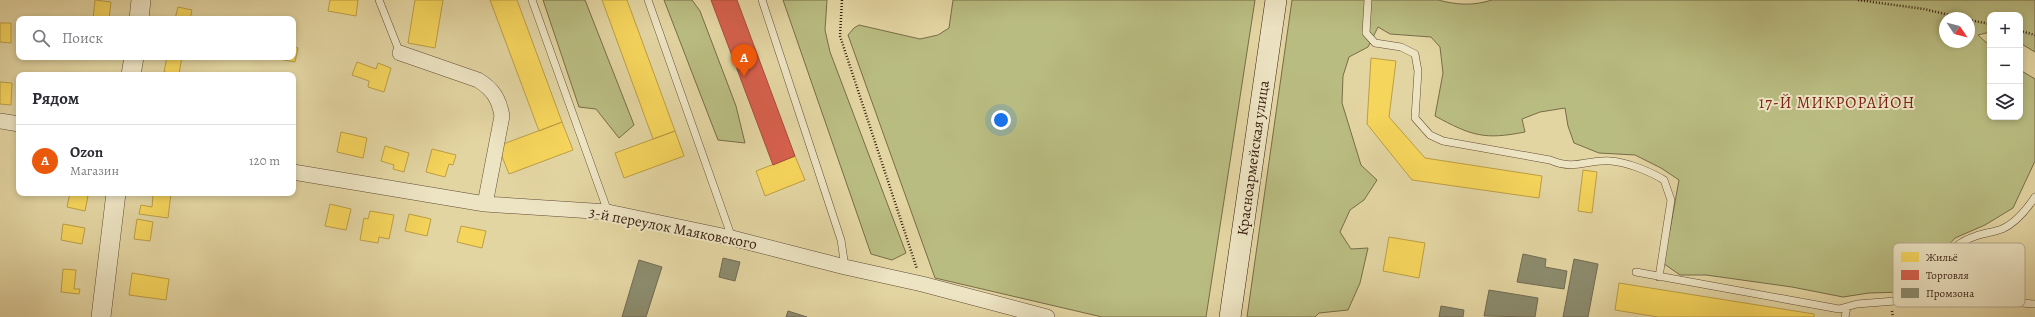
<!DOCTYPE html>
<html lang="ru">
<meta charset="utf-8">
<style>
body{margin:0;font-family:Alegreya,serif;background:#f2f2f3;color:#2b2b33}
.controls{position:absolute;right:12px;top:12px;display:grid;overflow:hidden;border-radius:8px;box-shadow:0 2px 6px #0003}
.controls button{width:36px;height:36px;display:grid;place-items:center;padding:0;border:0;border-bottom:1px solid #e1e1e2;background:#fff;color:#2b2b33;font:20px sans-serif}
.compass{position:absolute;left:1939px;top:12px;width:36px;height:36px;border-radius:50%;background:#fff;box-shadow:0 2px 6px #0003;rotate:125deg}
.you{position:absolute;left:1001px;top:120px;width:14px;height:14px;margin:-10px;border:3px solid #fff;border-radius:50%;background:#1a73e8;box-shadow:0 0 0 6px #1a73e833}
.badge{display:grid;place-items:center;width:26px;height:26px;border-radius:50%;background:#ea580c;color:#fff;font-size:13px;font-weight:700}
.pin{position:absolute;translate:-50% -33px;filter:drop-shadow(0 1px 2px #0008)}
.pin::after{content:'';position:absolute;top:21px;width:14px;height:12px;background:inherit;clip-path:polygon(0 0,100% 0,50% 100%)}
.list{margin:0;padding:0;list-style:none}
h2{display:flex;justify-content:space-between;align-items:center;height:52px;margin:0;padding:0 16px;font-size:17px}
h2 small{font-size:13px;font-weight:400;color:#7c7c81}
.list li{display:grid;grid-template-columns:26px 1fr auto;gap:12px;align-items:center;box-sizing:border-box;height:72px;padding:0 16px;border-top:1px solid #e1e1e2}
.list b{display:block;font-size:15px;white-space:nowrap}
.list p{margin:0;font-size:13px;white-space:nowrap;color:#7c7c81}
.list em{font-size:13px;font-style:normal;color:#7c7c81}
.icon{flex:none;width:22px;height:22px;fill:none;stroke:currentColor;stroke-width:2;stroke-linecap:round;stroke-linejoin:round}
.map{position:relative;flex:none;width:2035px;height:317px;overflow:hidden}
.search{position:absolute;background:#fff;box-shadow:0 2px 6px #0003;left:16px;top:16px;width:280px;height:44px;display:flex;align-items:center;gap:10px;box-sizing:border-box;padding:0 14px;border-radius:8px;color:#7c7c81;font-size:15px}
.panel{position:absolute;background:#fff;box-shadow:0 2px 6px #0003;left:16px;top:72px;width:280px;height:124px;border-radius:8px}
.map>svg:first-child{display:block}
.green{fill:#b9bc81;stroke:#786c48;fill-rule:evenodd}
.homes{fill:#f6d55c;stroke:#bc9e45}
.shops{fill:#d6604d;stroke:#a64c3a}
.industry{fill:#8c8c6e;stroke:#726b52}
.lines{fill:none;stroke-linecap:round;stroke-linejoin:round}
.service-casing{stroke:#614b34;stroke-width:8}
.minor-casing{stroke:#614b34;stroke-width:16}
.tertiary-casing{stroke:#614b34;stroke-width:20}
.secondary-casing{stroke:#361d0f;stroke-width:22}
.path{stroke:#361d0f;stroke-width:2.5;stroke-dasharray:1 2;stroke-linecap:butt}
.service{stroke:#ede4c3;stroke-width:7}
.minor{stroke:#ede4c3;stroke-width:15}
.tertiary{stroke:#ede4c3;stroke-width:19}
.secondary{stroke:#ede4c3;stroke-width:21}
.labels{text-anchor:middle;stroke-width:4;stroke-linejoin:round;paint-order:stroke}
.street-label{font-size:15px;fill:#361d0f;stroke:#ede4c3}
.neighbourhood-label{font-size:16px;letter-spacing:1px;fill:#7a1f14;stroke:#ede4c3}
.key{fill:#ede4c3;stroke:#b6a88d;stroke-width:1}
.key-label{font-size:11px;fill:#361d0f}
</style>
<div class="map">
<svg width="2035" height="317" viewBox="0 0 2035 317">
<rect width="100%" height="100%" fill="#e3d5a2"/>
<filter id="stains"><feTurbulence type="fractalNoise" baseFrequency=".005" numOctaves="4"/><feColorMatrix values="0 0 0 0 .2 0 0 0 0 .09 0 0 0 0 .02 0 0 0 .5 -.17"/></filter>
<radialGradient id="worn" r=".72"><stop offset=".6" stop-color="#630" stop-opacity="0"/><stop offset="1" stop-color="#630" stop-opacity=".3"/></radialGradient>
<path class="green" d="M543 0H585L634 125 619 138 596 109 579 107Z
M664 0H692L700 11 736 106 745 143 718 140Z
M783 0H827L825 30 830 52 906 253 892 260 871 254Z
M953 0H1255L1206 317H1102L935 278 848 35 854 28 859 25 920 39 938 35 949 28Z
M1292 0H1438C1457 5 1473 6 1492 0H2035V52L2020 43V15H1990V32L1978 35 1990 46V117H2020V70L2035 79V161L2013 208 1985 225 1955 238 1937 258 1932 285 1904 292 1869 293 1843 297 1792 287 1706 275H1680L1660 261 1670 230 1679 180 1661 168 1635 155 1599 153 1574 143 1568 126 1565 108 1540 112 1522 119 1525 132C1484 140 1472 136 1435 116L1443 73 1440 47 1431 37 1390 34 1378 27 1368 47 1349 57 1343 76 1342 103 1361 165 1377 180 1364 200 1350 210 1340 232 1351 249 1368 248 1360 283 1348 310 1319 313 1315 317H1247ZM1945 18H1969V42H1945Z"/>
<path class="homes" d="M95 0 111 2 109 19H93Z
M330 0H358L356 16 328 11Z
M415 0H443L435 48 408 43Z
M490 0H517L562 122 539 131Z
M602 0H627L675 131 653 139Z
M178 7 192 10 190 19H175Z
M0 23H11V43L0 42Z
M293 47 298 48 295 62 273 58 293 57Z
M167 57H182L179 74 164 72Z
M1371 58 1396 61 1389 117 1425 158 1542 176 1539 198 1412 180 1367 124Z
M357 62 376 69 378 63 391 68 384 92 368 87 369 81 352 75Z
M0 82 12 83 11 105 0 104Z
M562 122 573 150 509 174 498 146Z
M675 131 684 156 624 178 615 153Z
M341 132 367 138 363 158 337 152Z
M385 146 409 153 404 172 393 169 394 165 381 161Z
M432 149 456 155 453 165 449 164 445 177 426 172Z
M795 156 805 180 765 196 756 171Z
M1583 170 1597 172 1592 213 1578 211Z
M70 193 88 196 85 211 67 207Z
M142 193H171L168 218 139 214 141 205 152 207 153 195Z
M330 204 351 209 346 230 325 226Z
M370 211 394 215 389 239 379 237 378 243 360 240 364 218 368 219Z
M409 214 431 219 427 236 405 231Z
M137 219 153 222 150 241 134 239Z
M63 224 85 228 82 244 61 240Z
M461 226 486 231 482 248 457 242Z
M1389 237 1425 243 1419 278 1383 271Z
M63 269 76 270 74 289H80L79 294 61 292Z
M132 273 169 279 166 300 129 295Z
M1619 283 1814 314V317H1658L1615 310Z"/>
<path class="shops" d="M711 0H737L795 156 773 165Z"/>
<path class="industry" d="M1523 254 1546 259 1545 267 1567 271 1564 289 1517 282Z
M723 258 740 262 735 281 719 277Z
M1574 259 1598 264 1588 317H1563Z
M639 260 662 267 646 317H622Z
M1489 290 1538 298 1535 317 1484 316Z
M1441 306 1464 310 1463 317H1439Z
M788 311 807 317H786Z"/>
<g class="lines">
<g class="service-casing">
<path id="service" d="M379 0 400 53
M532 0 608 212
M648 0 732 238
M762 0 841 240 845 267
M1368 0 1366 33 1375 43 1401 47 1415 54 1418 71 1415 118 1430 135 1443 141 1550 160C1575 171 1588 159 1611 161 1627 162 1651 172 1664 180L1671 200 1659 277
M1636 272 1839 309 1857 304 1946 297 2035 304
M1946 297C1944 266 1942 247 1976 236 1984 233 1994 232 2002 229 2016 223 2027 209 2035 197
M1845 317 1847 307"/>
</g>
<g class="minor-casing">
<path id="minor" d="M400 53 478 80C493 89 499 99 502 116L485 204
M0 121 19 124
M293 172 485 204 608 212 732 238 845 267 922 284 1047 317"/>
</g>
<g class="tertiary-casing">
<path id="tertiary" d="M139 19 141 0
M131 75 134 57
M101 317 116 193"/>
</g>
<g class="secondary-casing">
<path id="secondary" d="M1230 317 1276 0"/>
</g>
<path class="path" d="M842 0 840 36 917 269
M1858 0 1924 9 1962 18
M1969 20 1990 24
M2020 31 2035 35
M1892 311 1893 317"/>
<use href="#service" class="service"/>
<use href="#minor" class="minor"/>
<use href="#tertiary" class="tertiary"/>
<use href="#secondary" class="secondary"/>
</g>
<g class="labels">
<g class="street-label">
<text transform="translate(1253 158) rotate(-82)" y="5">Красноармейская улица</text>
<text transform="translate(673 228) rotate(11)" y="5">3-й переулок Маяковского</text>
</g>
<g class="neighbourhood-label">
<text x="1837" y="108">17-Й МИКРОРАЙОН</text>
</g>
</g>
<rect x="1893" y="243" width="132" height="64" rx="6" class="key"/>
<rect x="1901" y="252" width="18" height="10" fill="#f6d55c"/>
<rect x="1901" y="270" width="18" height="10" fill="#d6604d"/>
<rect x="1901" y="288" width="18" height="10" fill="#8c8c6e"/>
<g class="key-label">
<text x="1926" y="261">Жильё</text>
<text x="1926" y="279">Торговля</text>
<text x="1926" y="297">Промзона</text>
</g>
<rect width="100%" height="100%" filter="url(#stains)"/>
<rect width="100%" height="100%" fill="url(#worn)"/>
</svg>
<div class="controls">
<button>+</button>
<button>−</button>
<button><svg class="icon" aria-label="layers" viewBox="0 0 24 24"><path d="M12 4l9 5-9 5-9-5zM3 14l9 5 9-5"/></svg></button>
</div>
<svg class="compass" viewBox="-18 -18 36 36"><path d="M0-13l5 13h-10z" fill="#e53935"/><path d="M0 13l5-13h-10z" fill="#7c7c81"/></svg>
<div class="you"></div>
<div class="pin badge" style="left:744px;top:77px">A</div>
<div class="search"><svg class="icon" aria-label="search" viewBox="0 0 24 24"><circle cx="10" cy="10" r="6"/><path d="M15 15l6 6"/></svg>Поиск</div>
<section class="panel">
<h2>Рядом<small></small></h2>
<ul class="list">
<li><span class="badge">A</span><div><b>Ozon</b><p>Магазин</p></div><em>120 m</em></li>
</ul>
</section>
</div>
